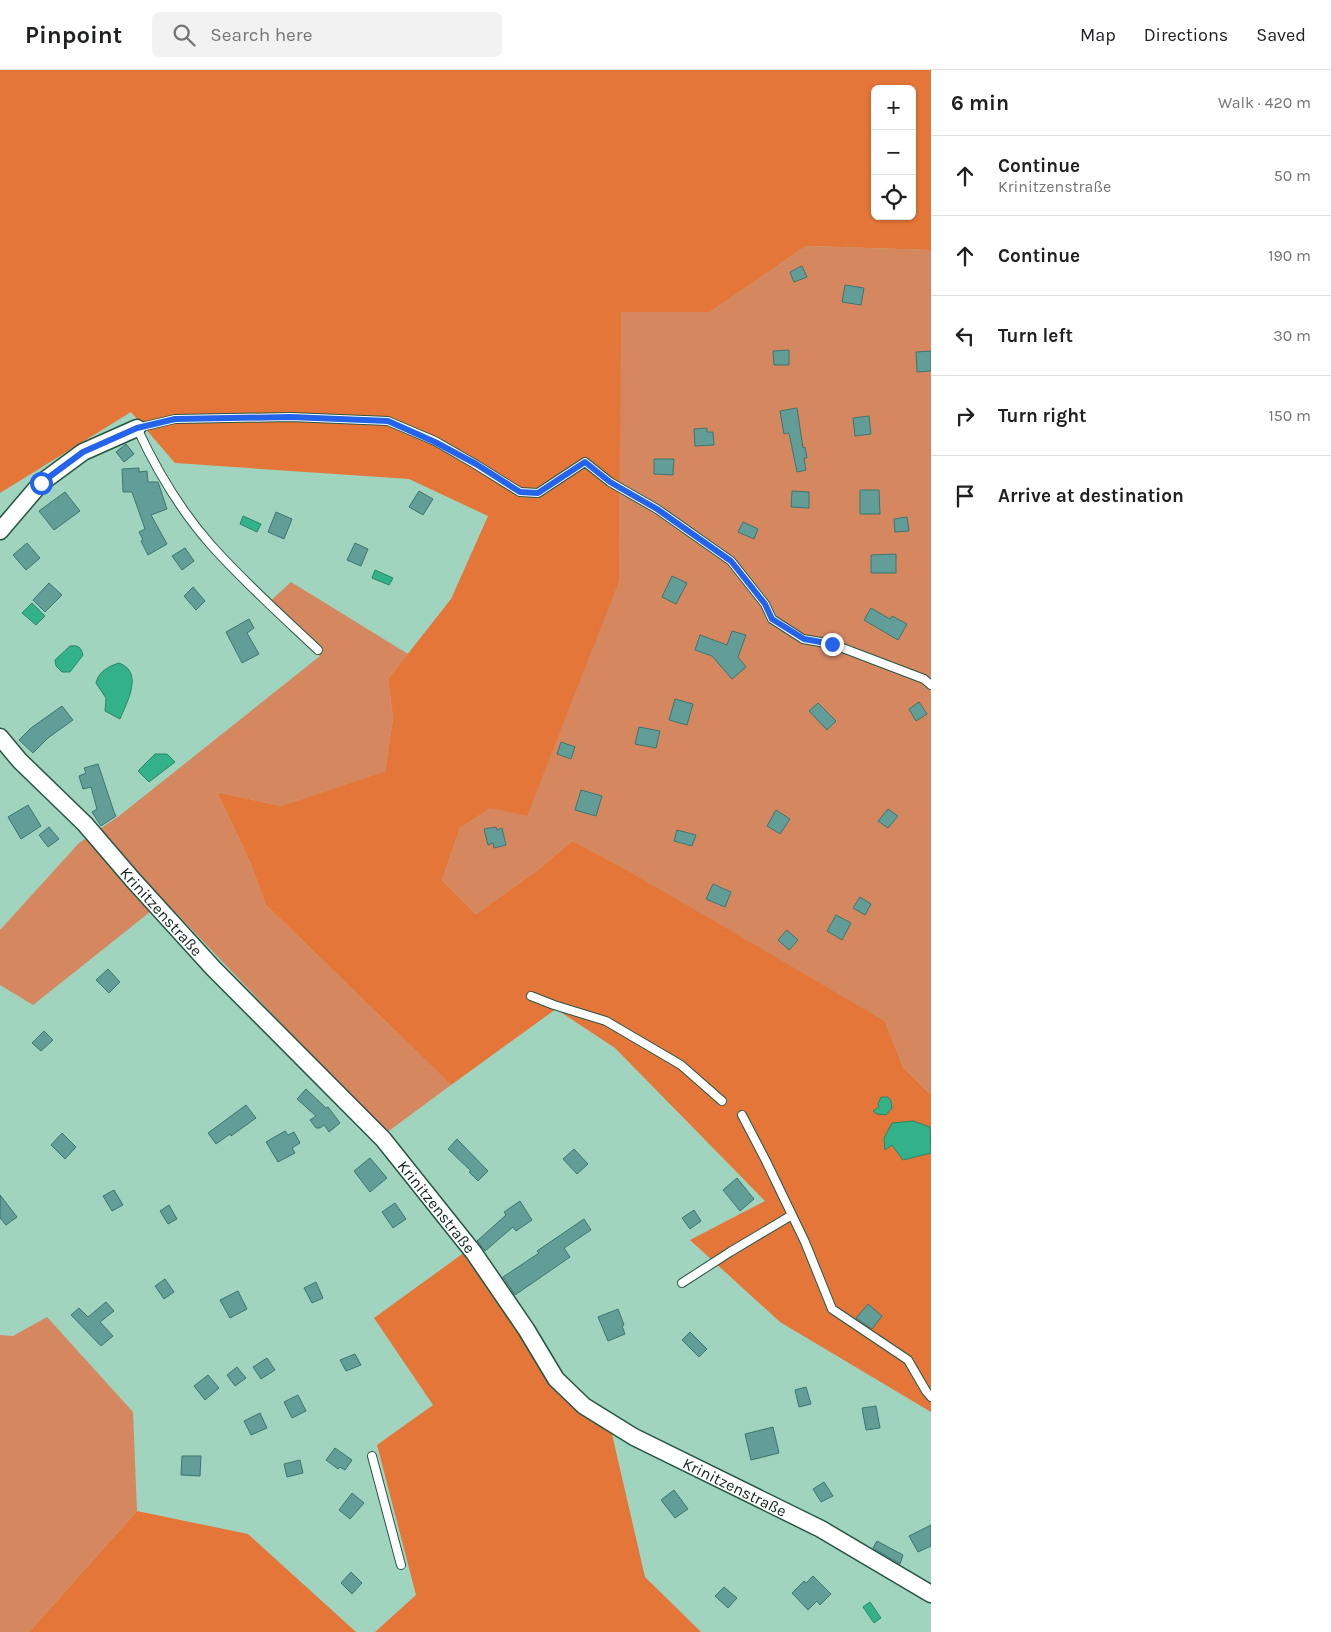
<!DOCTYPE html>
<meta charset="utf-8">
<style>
body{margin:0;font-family:Karla,sans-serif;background:#f2f2f2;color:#202124}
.controls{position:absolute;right:15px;top:15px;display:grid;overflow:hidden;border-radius:8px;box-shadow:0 1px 4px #0004}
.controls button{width:45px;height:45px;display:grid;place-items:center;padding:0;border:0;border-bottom:1px solid #e0e0e0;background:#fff;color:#202124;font:25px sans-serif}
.stop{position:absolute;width:15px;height:15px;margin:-11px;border:4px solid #2563eb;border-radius:50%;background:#fff}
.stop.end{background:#2563eb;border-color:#fff;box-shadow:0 1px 5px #0008}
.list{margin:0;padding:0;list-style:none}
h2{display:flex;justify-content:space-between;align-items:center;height:65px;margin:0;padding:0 20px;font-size:21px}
h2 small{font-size:16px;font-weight:400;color:#757577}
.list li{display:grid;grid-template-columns:32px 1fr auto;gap:15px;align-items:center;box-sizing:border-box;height:80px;padding:0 20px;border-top:1px solid #e0e0e0}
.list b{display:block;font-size:19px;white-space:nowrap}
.list p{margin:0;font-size:16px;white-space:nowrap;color:#757577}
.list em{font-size:16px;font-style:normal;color:#757577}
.icon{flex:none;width:28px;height:28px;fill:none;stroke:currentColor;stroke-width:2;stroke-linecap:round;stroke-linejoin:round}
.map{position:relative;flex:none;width:931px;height:1562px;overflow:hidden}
header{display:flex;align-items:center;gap:30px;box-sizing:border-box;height:70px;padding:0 25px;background:#fff;border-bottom:1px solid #e0e0e0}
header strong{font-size:24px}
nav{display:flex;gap:28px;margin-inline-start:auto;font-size:18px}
.search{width:350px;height:45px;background:#f2f2f2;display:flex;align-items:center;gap:12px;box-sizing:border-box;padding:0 18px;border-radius:8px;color:#757577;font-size:19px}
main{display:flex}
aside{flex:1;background:#fff}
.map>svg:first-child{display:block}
.green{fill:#d5875f}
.forest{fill:#e57639;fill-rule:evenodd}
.water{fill:#33b189;stroke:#298769}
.building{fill:#639d97;stroke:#3b7670}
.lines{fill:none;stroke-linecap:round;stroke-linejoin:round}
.lane-casing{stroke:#255644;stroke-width:10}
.street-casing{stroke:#255644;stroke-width:19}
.lane{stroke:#fff;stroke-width:8}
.street{stroke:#fff;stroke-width:16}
.route{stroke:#2563eb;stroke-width:6}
.labels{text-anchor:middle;stroke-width:4;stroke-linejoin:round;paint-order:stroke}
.street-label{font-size:16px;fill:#11261e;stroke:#d5eee3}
</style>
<header>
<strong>Pinpoint</strong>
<div class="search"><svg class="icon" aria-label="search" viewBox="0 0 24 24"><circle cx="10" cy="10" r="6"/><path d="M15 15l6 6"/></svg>Search here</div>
<nav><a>Map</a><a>Directions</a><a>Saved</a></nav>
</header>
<main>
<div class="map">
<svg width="931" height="1562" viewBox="0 0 931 1562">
<rect width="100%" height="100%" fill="#a0d4be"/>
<path class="green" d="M806 176 931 180V1025L903 997 885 951 572 771 539 799 476 844 442 810 460 758 491 738 619 511 620 242H710Z
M291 512 408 584 388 609 393 648 385 701 281 736 217 722 250 792 266 835 451 1015 386 1063 175 842H150L33 935 0 915V860L79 773 119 746 320 586 266 535Z
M47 1247 133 1342 137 1441 29 1562H0V1265L13 1266Z"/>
<path class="forest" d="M0 0H931V180L806 176 710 242H621L619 511 527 746 491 738 460 758 442 810 476 844 539 799 572 771 635 805 885 951 903 997 931 1025V1342L780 1252 690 1170 765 1131 615 978 556 939 451 1015 266 835 250 792 217 722 281 736 385 701 393 648 388 609 451 529 488 446 409 409 175 393 131 342 0 423ZM875 19H912V146H875Z
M465 1182 513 1250 611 1360 645 1507 701 1562H375L416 1525 377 1375 433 1335 374 1248Z
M137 1441 248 1464 356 1562H29Z"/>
<path class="water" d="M243 446 261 454 257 462 240 454Z
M375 500 393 508 389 515 372 508Z
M32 533 45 546 36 555 22 543Z
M70 576C78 575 81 577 83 585L70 602H62L56 596 55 590Z
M119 593C144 602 127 632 120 649L105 641 106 628 96 613C98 602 109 596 119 593Z
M155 684H167L175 692 149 712 138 701Z
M881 1027H888L891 1031 892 1038 886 1045 877 1044 873 1041 879 1037 878 1034Z
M913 1051 930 1057 931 1083 903 1090 892 1075 885 1080 884 1068 892 1053Z
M870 1532 881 1548 874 1553 863 1537Z"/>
<path class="building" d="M802 196 807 207 794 212 790 202Z
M845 215 864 218 861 235 842 232Z
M789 280V295H774L773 281Z
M931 281V301L917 302 916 282Z
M797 338 803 378 805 377 807 388H804L806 400 797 402 789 363 784 364 780 341Z
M869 346 871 364 855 366 853 348Z
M707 358V362H713L714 375 695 376 694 359Z
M126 374 134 384 124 392 116 382Z
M654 389H674L673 405 654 404Z
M139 398V402L147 401 148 412H158L167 439 151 445 167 474 148 485 141 471 143 470 139 462 145 459 132 422H123L122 399Z
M860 420H879L880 444H860Z
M419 421 433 429 423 445 409 437Z
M792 421 809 422V438L791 437Z
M65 422 80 441 54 460 39 441Z
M276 442 292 449 284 469 268 462Z
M907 447 909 461 895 462 894 449Z
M743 452 758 459 754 469 738 462Z
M27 473 40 488 26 500 13 485Z
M355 473 368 479 361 496 347 490Z
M185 478 194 491 182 500 172 486Z
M896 484V503H871V485Z
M672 506 687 513 676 534 662 527Z
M49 513 62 525 45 542 33 530Z
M193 517 205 531 196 540 184 526Z
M871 538 890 549 892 546 907 554 898 570 864 550Z
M249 549 254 558 247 563 259 584 242 593 226 562Z
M732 561 746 565 738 587 746 597 732 609 712 586 695 580 700 565 727 575Z
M675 629 693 634 687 655 669 650Z
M919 632 927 644 916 651 909 639Z
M818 633 836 651 827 660 809 641Z
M62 636 73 650 48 668 33 683 19 670 31 658Z
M639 657 660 661 656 678 635 674Z
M561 672 575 677 571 689 557 684Z
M98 694 114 742 116 746 101 756 92 742 97 739 91 717 83 719 79 706 86 703 84 698Z
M581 720 602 726 596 746 575 740Z
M28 735 41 756 21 769 8 747Z
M888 739 898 746 888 758 878 751Z
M776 740 790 749 780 764 767 756Z
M49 757 59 769 48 777 39 765Z
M496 757 497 760 502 758 506 775 494 778 493 773 488 775 484 759Z
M677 760 696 765 692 776 674 771Z
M713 814 731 822 725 837 706 829Z
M860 827 871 834 865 845 853 838Z
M836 845 851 853 842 870 827 861Z
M787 860 798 870 789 880 778 870Z
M108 899 120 912 109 923 96 910Z
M44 961 53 970 41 981 32 973Z
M306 1019 326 1038 328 1037 340 1053 329 1062 324 1055 320 1058H316L310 1050 316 1046 297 1029Z
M246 1035 256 1048 231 1066 230 1064 216 1074 208 1063Z
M285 1061 288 1065 294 1062 300 1073 292 1078 295 1083 278 1092 266 1072Z
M62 1063 76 1077 65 1089 51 1075Z
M457 1069 488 1101 478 1111 469 1102 471 1101 448 1079Z
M574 1079 588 1094 577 1104 563 1089Z
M370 1088 387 1108 370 1122 354 1101Z
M737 1108 754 1129 740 1141 723 1120Z
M114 1120 123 1135 112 1141 103 1126Z
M0 1125 17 1147 6 1155 0 1148Z
M520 1131 532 1150 516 1161 513 1157 485 1181 477 1171 506 1145 504 1142Z
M395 1133 406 1149 393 1158 382 1142Z
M169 1135 177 1149 168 1154 160 1141Z
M694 1140 701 1151 690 1159 682 1148Z
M584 1149 591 1160 564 1178 570 1187 515 1225 503 1207 539 1183 537 1181Z
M165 1209 174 1222 164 1229 155 1216Z
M316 1212 323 1228 312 1233 304 1218Z
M238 1221 247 1239 230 1248 220 1230Z
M106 1232 114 1241 100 1252 113 1266 101 1276 71 1245 79 1238 88 1247Z
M868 1234 882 1246 872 1259 856 1248Z
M618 1239 624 1255 622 1256 625 1264 608 1271 598 1247Z
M690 1262 707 1279 699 1287 682 1270Z
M355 1284 361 1295 346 1301 340 1290Z
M267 1288 275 1300 261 1309 253 1297Z
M237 1297 246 1308 235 1316 227 1305Z
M208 1305 219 1318 205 1330 194 1316Z
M806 1317 811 1334 799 1337 795 1320Z
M298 1325 306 1341 292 1348 284 1332Z
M876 1336 880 1358 866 1360 862 1338Z
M260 1343 267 1358 251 1365 244 1351Z
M773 1357 779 1383 751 1390 745 1364Z
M335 1378 352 1390 345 1400 340 1397 338 1399 326 1390Z
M182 1386H201L200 1406 181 1405Z
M300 1390 303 1403 287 1407 284 1394Z
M824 1412 833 1426 821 1432 813 1419Z
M674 1420 688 1439 675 1448 661 1430Z
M352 1423 364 1433 350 1449 339 1440Z
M931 1455V1476L918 1482 909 1466Z
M877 1471 903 1485 900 1494 873 1478Z
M351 1502 362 1513 352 1524 341 1513Z
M813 1506 831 1524 820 1535 817 1531 808 1540 792 1523 804 1511 806 1513Z
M724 1517 737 1528 728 1538 715 1526Z"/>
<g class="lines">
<g class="lane-casing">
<path id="lane" d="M318 580C282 546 244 512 211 475 181 441 156 399 137 358L175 349 291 347 388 351 435 371 475 394 520 422 538 423 585 392 610 412 657 439 731 491 765 534 772 549 803 569 832 574 924 609 931 615
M531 926 554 935 606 951 681 995 722 1031
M742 1045 766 1091 805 1172 832 1239 908 1290 926 1321 931 1327
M682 1213 730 1182 792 1145
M372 1386 401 1495"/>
</g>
<g class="street-casing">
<g id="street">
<path d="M0 461 41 413 83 382 137 358"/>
<path id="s1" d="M0 667 20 691 85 754 133 810 213 898 383 1069 474 1183 526 1259 556 1309 584 1336 634 1367 821 1459 931 1524"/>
</g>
</g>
<use href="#lane" class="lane"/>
<use href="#street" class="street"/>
</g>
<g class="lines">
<path class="route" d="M41 413 83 382 137 358 175 349 291 347 388 351 435 372 476 394 520 422 538 423 585 392 610 412 657 439 731 491 765 534 772 549 804 569 832 574"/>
</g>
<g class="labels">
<g class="street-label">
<text dy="6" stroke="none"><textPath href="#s1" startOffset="238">Krinitzenstraße</textPath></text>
<text dy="6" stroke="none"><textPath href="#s1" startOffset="642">Krinitzenstraße</textPath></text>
<text dy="6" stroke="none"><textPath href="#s1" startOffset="1062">Krinitzenstraße</textPath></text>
</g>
</g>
</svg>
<div class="controls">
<button>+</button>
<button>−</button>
<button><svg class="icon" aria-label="locate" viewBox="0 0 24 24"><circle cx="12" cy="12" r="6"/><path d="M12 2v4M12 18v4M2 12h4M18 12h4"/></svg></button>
</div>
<div class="stop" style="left:41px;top:413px"></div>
<div class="stop end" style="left:832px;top:574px"></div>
</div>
<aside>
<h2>6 min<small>Walk · 420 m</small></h2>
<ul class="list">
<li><svg class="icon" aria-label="ahead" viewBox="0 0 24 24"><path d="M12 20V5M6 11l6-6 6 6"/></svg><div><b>Continue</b><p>Krinitzenstraße</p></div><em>50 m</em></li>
<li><svg class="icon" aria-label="ahead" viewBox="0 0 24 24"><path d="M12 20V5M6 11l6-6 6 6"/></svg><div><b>Continue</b></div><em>190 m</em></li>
<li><svg class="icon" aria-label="left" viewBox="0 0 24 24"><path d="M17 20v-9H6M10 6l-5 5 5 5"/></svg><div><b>Turn left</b></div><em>30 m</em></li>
<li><svg class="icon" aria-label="right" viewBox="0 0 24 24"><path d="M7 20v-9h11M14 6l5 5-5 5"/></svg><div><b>Turn right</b></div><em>150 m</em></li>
<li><svg class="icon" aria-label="arrive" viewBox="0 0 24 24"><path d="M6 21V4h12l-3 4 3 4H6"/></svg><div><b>Arrive at destination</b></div></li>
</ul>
</aside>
</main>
